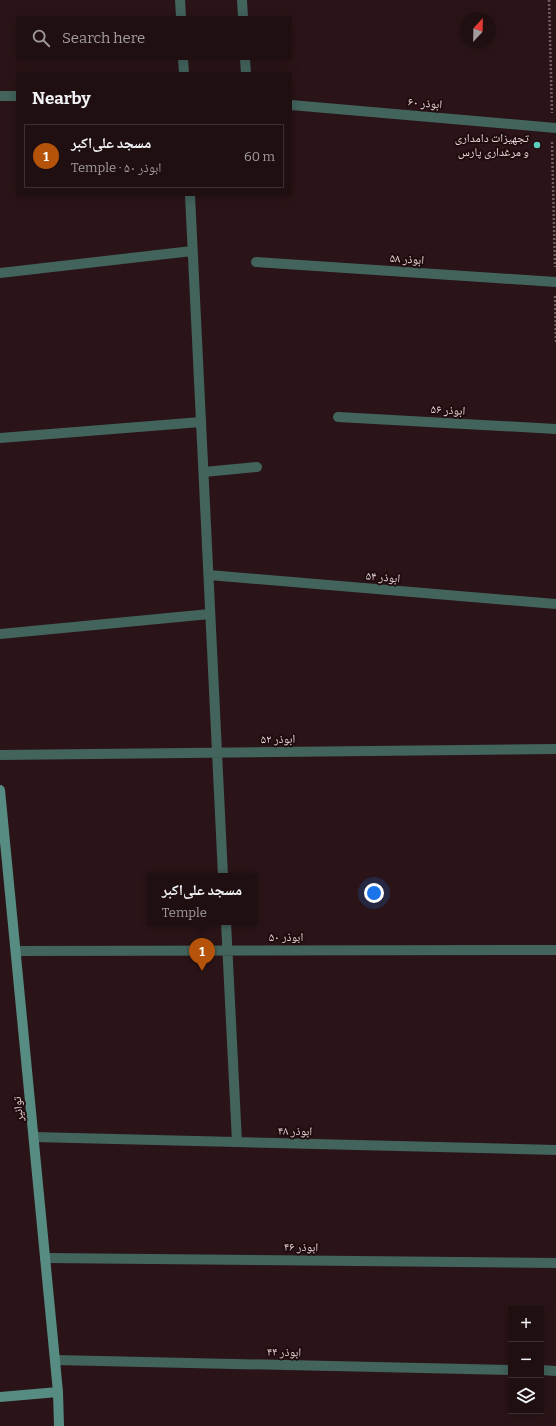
<!DOCTYPE html>
<meta charset="utf-8">
<style>
body{margin:0;font-family:Bitter,"Noto Naskh Arabic",serif;background:#2d1d1f;color:#f1f3f6}
.controls{position:absolute;right:12px;bottom:12px;display:grid;overflow:hidden;border-radius:0px;box-shadow:0 2px 10px #0003}
.controls button{width:36px;height:36px;display:grid;place-items:center;padding:0;border:0;border-bottom:1px solid #3d2f31;background:#200f11;color:#f1f3f6;font:20px sans-serif}
.compass{position:absolute;left:460px;top:12px;width:36px;height:36px;border-radius:50%;background:#200f11;box-shadow:0 2px 10px #0003;rotate:22deg}
.you{position:absolute;left:374px;top:893px;width:14px;height:14px;margin:-10px;border:3px solid #fff;border-radius:50%;background:#1a73e8;box-shadow:0 0 0 6px #1a73e833}
.badge{display:grid;place-items:center;width:26px;height:26px;border-radius:50%;background:#b45309;color:#fff;font-size:13px;font-weight:700}
.pin{position:absolute;translate:-50% -33px;filter:drop-shadow(0 1px 2px #0008)}
.pin::after{content:'';position:absolute;top:21px;width:14px;height:12px;background:inherit;clip-path:polygon(0 0,100% 0,50% 100%)}
.popup{position:absolute;left:147px;top:873px;width:110px;height:52px;box-sizing:border-box;display:grid;place-content:center;border-radius:0px;background:#200f11;filter:drop-shadow(0 1px 3px #0005);font-size:13px;white-space:nowrap;color:#a29c9f}
.popup b{font-size:15px;color:#f1f3f6}
.popup::after{content:'';position:absolute;left:50%;top:100%;margin-left:-8px;border:8px solid transparent;border-top-color:#200f11}
.list{margin:0;padding:0;list-style:none}
h2{display:flex;justify-content:space-between;align-items:center;height:52px;margin:0;padding:0 16px;font-size:17px}
h2 small{font-size:13px;font-weight:400;color:#a29c9f}
.list li{display:grid;grid-template-columns:26px 1fr auto;gap:12px;align-items:center;box-sizing:border-box;height:64px;margin:0 8px 8px;padding:0 8px;border:1px solid #3d2f31;border-radius:0px}
.list b{display:block;font-size:15px;white-space:nowrap}
.list p{margin:0;font-size:13px;white-space:nowrap;color:#a29c9f}
.list em{font-size:13px;font-style:normal;color:#a29c9f}
.icon{flex:none;width:22px;height:22px;fill:none;stroke:currentColor;stroke-width:2;stroke-linecap:round;stroke-linejoin:round}
.map{position:relative;flex:none;width:556px;height:1426px;overflow:hidden}
.search{position:absolute;background:#200f11;box-shadow:0 2px 10px #0003;left:16px;top:16px;width:276px;height:44px;display:flex;align-items:center;gap:10px;box-sizing:border-box;padding:0 14px;border-radius:0px;color:#a29c9f;font-size:15px}
.panel{position:absolute;background:#200f11;box-shadow:0 2px 10px #0003;left:16px;top:72px;width:276px;height:124px;border-radius:0px}
.map>svg:first-child{display:block}
.lines{fill:none;stroke-linecap:round;stroke-linejoin:round}
.path{stroke:#715e60;stroke-width:2.5;stroke-dasharray:2 2;stroke-linecap:butt}
.street{stroke:#43635d;stroke-width:10}
.secondary{stroke:#578c82;stroke-width:10}
.poi-dot{fill:#5bcebc;stroke:#200b0e;stroke-width:1.5}
.labels{text-anchor:middle;stroke-width:4;stroke-linejoin:round;paint-order:stroke}
.street-label{font-size:12px;fill:#e4d4d5;stroke:#200b0e}
.poi-label{font-size:12px;fill:#e4d4d5;stroke:#200b0e;text-anchor:end}
</style>
<div class="map">
<svg width="556" height="1426" viewBox="0 0 556 1426">
<rect width="100%" height="100%" fill="#2a1417"/>
<g class="lines">
<path class="path" d="M549 0 552 113
M552 142 555 267
M555 296 556 343"/>
<path class="street" d="M180 0 181 17
M242 0 243 17
M183 59 184 73
M245 59 246 73
M0 96H17
M291 105 556 128
M190 195 223 876
M256 262 556 282
M0 273 192 251
M338 417 556 429
M0 438 201 422
M204 472 257 467
M209 575 556 604
M0 634 210 614
M0 755 556 749
M226 922 237 1142
M16 951 556 950
M34 1137 556 1150
M45 1258 556 1263
M55 1360 511 1370
M541 1370 556 1371"/>
<path class="secondary" d="M0 790 58 1392 59 1426
M0 1397 58 1392"/>
</g>
<circle class="poi-dot" cx="537" cy="145" r="4"/>
<g class="labels">
<g class="street-label">
<text transform="translate(425 103) rotate(5)" y="4">ابوذر ۶۰</text>
<text transform="translate(407 259) rotate(4)" y="4">ابوذر ۵۸</text>
<text transform="translate(448 410) rotate(3)" y="4">ابوذر ۵۶</text>
<text transform="translate(383 577) rotate(5)" y="4">ابوذر ۵۴</text>
<text transform="translate(278 739) rotate(-1)" y="4">ابوذر ۵۲</text>
<text x="286" y="941">ابوذر ۵۰</text>
<text transform="translate(18 1109) rotate(-96)" y="4">توانیر</text>
<text transform="translate(295 1131) rotate(1)" y="4">ابوذر ۴۸</text>
<text transform="translate(301 1247) rotate(1)" y="4">ابوذر ۴۶</text>
<text transform="translate(284 1352) rotate(1)" y="4">ابوذر ۴۴</text>
</g>
<g class="poi-label">
<text x="529" y="142">تجهیزات دامداری<tspan x="529" dy="14">و مرغداری پارس</tspan></text>
</g>
</g>
</svg>
<div class="controls">
<button>+</button>
<button>−</button>
<button><svg class="icon" aria-label="layers" viewBox="0 0 24 24"><path d="M12 4l9 5-9 5-9-5zM3 14l9 5 9-5"/></svg></button>
</div>
<svg class="compass" viewBox="-18 -18 36 36"><path d="M0-13l5 13h-10z" fill="#e53935"/><path d="M0 13l5-13h-10z" fill="#a29c9f"/></svg>
<div class="you"></div>
<div class="pin badge" style="left:202px;top:971px">1</div>
<div class="popup"><b>مسجد علی‌اکبر</b>Temple</div>
<div class="search"><svg class="icon" aria-label="search" viewBox="0 0 24 24"><circle cx="10" cy="10" r="6"/><path d="M15 15l6 6"/></svg>Search here</div>
<section class="panel">
<h2>Nearby<small></small></h2>
<ul class="list">
<li><span class="badge">1</span><div><b>مسجد علی‌اکبر</b><p>Temple · ابوذر ۵۰</p></div><em>60 m</em></li>
</ul>
</section>
</div>
